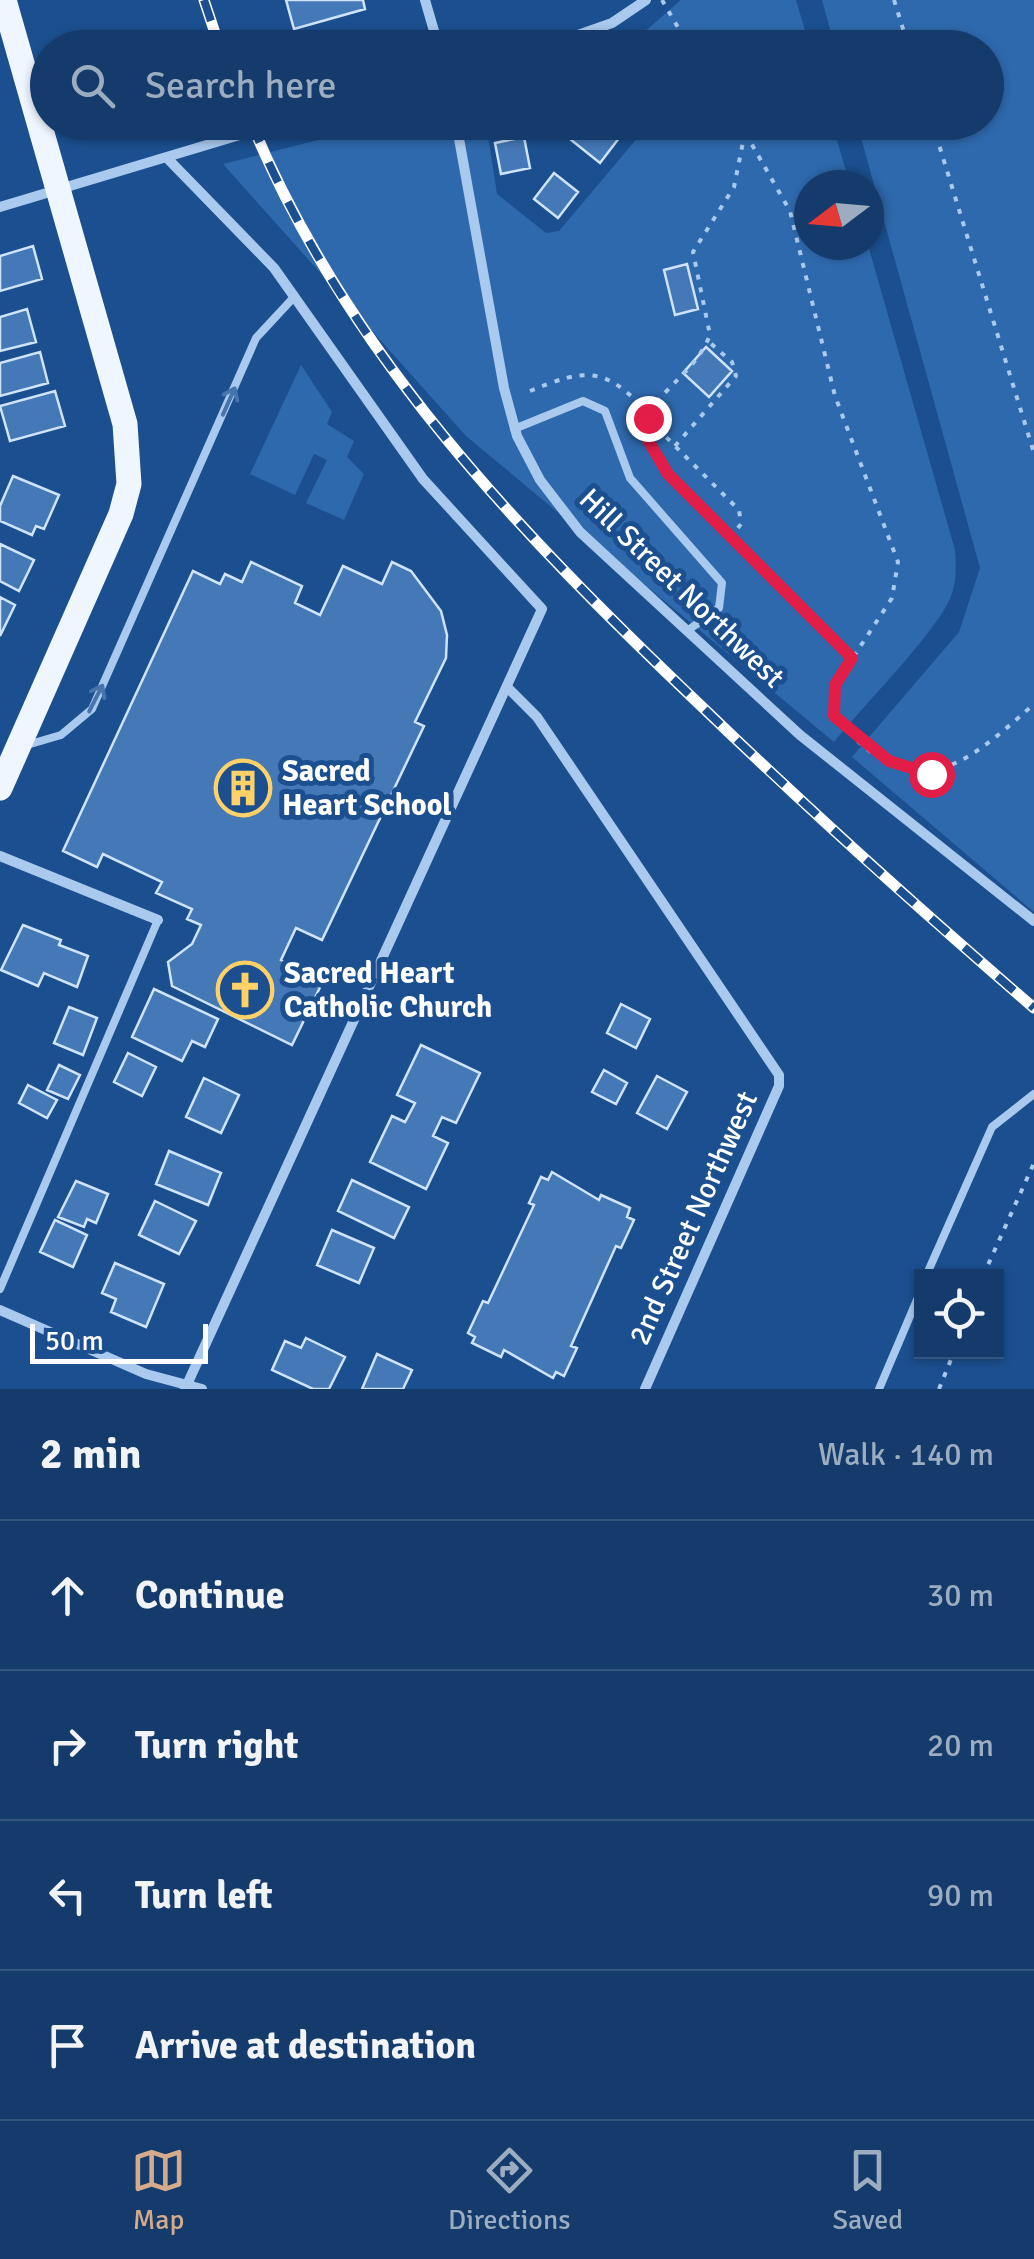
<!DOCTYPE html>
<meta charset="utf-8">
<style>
body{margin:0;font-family:Signika,sans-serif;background:#214673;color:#f1f3f6}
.controls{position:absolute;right:30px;bottom:30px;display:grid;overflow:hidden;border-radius:0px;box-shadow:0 2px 8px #0004}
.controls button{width:90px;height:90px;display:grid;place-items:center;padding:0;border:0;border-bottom:2px solid #33557e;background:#143b6b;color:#f1f3f6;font:50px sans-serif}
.compass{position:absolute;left:794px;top:170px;width:90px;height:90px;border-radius:50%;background:#143b6b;box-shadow:0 2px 8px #0004;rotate:254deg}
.scale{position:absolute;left:30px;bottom:25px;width:178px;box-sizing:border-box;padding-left:10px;border:5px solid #fff;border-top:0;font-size:28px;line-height:35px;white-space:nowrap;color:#fff;-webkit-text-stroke:8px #1b4f8f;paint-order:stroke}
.stop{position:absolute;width:30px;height:30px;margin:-22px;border:8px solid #e11d48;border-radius:50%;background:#fff}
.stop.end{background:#e11d48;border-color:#fff;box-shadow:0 2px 10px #0008}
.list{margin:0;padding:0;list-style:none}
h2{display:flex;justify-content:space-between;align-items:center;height:130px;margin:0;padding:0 40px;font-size:42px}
h2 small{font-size:32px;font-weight:400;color:#9dadc1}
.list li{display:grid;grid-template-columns:65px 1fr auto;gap:30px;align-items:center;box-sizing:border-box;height:150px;padding:0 40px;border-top:2px solid #33557e}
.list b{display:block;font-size:38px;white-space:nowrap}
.list em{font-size:32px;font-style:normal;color:#9dadc1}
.icon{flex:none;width:55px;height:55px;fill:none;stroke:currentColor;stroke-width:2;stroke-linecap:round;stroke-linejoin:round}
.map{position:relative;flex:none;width:1034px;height:1389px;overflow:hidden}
.search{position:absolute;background:#143b6b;box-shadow:0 2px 8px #0004;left:30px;right:30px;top:30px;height:110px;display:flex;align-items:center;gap:25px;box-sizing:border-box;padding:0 35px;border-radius:55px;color:#9dadc1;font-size:38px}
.sheet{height:730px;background:#143b6b}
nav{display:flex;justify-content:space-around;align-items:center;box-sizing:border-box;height:140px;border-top:2px solid #33557e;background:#143b6b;font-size:28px;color:#9dadc1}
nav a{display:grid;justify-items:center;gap:5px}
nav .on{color:#d6ab8b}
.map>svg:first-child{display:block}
.green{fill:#2e69ad}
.building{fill:#4478b7;stroke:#cfe3fa;stroke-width:2.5}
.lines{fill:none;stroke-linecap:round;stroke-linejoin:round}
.path{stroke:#a9c9ee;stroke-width:4;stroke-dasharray:5 8;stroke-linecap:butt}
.lane{stroke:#a9c9ee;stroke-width:8}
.street{stroke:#a9c9ee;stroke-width:10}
.primary{stroke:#f0f6ff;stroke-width:25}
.rail-casing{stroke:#fff;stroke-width:11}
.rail{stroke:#1b4f8f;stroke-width:8;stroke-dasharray:22;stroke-linecap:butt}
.oneway{stroke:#4674ac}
.route{stroke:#e11d48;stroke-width:12}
.labels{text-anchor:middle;stroke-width:10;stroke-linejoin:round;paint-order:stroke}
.street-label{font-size:30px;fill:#fff;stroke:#1b4f8f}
.poi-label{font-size:30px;font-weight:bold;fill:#fff;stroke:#1b4f8f;text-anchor:start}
</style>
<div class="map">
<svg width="1034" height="1389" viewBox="0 0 1034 1389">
<rect width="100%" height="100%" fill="#1b4f8f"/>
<path class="green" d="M681 0H796L810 47H627Z
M822 0H1034V912L852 757 959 632 980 568 857 123 986 122V48L835 47Z
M385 123H486L497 194 546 233 559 231 650 123H832L850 185H809V245H868L955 550C956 566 957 581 951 596 938 631 861 708 834 742L466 436 223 164Z
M301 365 332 412 327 424 354 441 347 457 364 474 344 520 306 503 327 460 314 454 295 495 250 474Z"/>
<path class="building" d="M286 0H363L365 9 294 29Z
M575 122H618L626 129 600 163 565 135Z
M524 137 530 168 501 174 495 143Z
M554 173 578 192 558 218 534 199Z
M33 246 42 279 0 291V256Z
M687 264 698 309 675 315 664 270Z
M27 309 36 342 0 351V317Z
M706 347 732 371 709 397 683 373Z
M40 352 48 383 0 396V363Z
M55 391 65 426 10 441 0 406Z
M13 476 59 495 44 529 36 526 32 535 0 521V506Z
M0 544 34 560 19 591 0 581Z
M251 562 302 586 295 603 320 615 343 566 382 584 392 562 411 571 441 611 447 635 446 658 415 722 424 726 322 940 296 928 281 960 308 973 312 967 326 975 292 1045 172 986 168 962 192 944 201 925 187 919 192 909 156 893 162 882 103 854 97 867 63 851 193 571 220 584 225 574 242 582Z
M0 597 15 605 0 636Z
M23 925 61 940 59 945 88 956 77 987 44 973 38 986 1 970Z
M154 989 218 1019 205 1047 192 1041 182 1061 132 1037Z
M621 1004 650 1019 636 1048 607 1033Z
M69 1007 97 1018 83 1055 54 1043Z
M421 1045 480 1073 456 1123 442 1117 433 1136 448 1143 426 1189 370 1162 392 1116 405 1122 415 1103 397 1095Z
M128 1053 156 1067 142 1096 114 1082Z
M59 1065 80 1075 68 1099 47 1090Z
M604 1070 627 1083 616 1104 592 1092Z
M657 1076 687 1092 667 1129 637 1113Z
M204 1078 239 1095 221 1133 186 1117Z
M28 1085 57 1100 47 1118 19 1103Z
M169 1151 221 1173 208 1205 156 1184Z
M552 1172 599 1200 601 1195 630 1208 627 1217 634 1220 621 1248 616 1246 571 1346 577 1348 564 1376 556 1372 553 1378 504 1350 501 1357 472 1343 475 1337 468 1333 483 1301 488 1303 534 1205 529 1203 541 1177 548 1180Z
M352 1180 409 1207 394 1238 338 1211Z
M76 1181 108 1194 96 1223 87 1219 84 1227 58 1217Z
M155 1201 196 1221 179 1254 139 1235Z
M55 1220 87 1235 73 1267 40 1252Z
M332 1230 374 1248 359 1283 317 1265Z
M115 1263 164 1284 146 1327 111 1312 116 1299 102 1293Z
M306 1338 345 1357 329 1389H313L272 1370 285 1341 301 1348Z
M377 1354 412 1370 403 1389H362Z"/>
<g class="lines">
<path class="path" d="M662 0 690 48
M894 0 909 48
M739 122 790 211 835 396 898 562 892 598 835 685 834 716C913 809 960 770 1034 704
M932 122 1034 453
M745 132 734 187 693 252 710 335C686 395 614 399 668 473L852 658
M530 391C586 368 605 366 648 413
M648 419 739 510 741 524 731 537
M675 446 736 376 732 362 708 341
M983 1276 1034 1163
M939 1389 954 1352"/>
<path class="lane" d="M514 429 583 401 605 411 630 478 722 583 719 608 687 631
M27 745 61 735 92 709 256 338 295 296
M926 1276 992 1127 1034 1094
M0 1289 158 920
M879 1389 922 1288"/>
<path class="street" d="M425 0 439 48
M541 48 612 23 646 0
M456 122 504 388 517 436 540 480 580 532 800 735 1034 921
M168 159 274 268 423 479 542 609 185 1389
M0 207 283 122
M508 688 537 717 779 1075V1086L645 1389
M0 856 158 920
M0 1310 146 1374 202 1389"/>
<path class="primary" d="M0 788 121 514 129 484 125 424 4 0"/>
<g class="rail-casing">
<path id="rail" d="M204 0 220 48
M251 122C346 353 520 533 697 702 806 807 919 909 1034 1008"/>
</g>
<use href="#rail" class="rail"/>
</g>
<defs><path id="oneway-shaft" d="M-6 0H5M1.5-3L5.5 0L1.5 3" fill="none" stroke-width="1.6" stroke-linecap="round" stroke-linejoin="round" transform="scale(2.5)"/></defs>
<g class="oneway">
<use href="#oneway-shaft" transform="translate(229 401) rotate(-66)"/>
<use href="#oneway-shaft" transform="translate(96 698) rotate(-63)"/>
</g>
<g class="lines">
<path class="route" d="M648 418V440L668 474 852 658 835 685 834 716 889 761 931 774"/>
</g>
<defs>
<g id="building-ring" transform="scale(2.875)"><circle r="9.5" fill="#1b4f8f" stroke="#ffd166" stroke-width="1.5"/><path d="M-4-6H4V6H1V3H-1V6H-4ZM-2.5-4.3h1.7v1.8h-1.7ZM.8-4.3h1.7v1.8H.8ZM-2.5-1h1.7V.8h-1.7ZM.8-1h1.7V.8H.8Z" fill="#ffd166"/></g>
<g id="church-ring" transform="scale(2.875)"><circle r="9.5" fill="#1b4f8f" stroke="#ffd166" stroke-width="1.5"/><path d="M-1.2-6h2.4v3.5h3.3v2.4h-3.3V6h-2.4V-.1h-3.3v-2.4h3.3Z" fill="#ffd166"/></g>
</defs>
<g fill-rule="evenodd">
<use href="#building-ring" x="243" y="788"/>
<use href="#church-ring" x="245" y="990"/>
</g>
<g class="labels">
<g class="street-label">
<text transform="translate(682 588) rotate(44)" y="10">Hill Street Northwest</text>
<text transform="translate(693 1218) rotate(-66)" y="10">2nd Street Northwest</text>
</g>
<g class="poi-label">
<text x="282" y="781">Sacred<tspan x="282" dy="34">Heart School</tspan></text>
<text x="284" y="983">Sacred Heart<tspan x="284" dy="34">Catholic Church</tspan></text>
</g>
</g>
</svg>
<div class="controls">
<button><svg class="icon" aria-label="locate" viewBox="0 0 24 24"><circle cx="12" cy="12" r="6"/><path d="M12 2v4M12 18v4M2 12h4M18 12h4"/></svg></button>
</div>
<svg class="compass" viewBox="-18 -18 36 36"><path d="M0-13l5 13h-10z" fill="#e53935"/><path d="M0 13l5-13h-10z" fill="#9dadc1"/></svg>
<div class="scale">50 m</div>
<div class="stop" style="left:931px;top:774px"></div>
<div class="stop end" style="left:648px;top:418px"></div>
<div class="search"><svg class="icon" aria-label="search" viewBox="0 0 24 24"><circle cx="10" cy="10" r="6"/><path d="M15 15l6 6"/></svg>Search here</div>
</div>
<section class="sheet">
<h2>2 min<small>Walk · 140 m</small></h2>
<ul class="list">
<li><svg class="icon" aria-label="ahead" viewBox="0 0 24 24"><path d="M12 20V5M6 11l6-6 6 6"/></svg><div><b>Continue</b></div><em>30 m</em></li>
<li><svg class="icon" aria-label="right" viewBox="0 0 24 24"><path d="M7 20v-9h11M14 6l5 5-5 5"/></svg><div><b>Turn right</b></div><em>20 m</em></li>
<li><svg class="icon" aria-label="left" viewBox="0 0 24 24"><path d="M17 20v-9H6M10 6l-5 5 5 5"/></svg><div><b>Turn left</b></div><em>90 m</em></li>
<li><svg class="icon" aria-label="arrive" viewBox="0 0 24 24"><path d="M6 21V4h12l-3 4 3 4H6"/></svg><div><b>Arrive at destination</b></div></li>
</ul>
</section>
<nav>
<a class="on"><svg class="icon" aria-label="map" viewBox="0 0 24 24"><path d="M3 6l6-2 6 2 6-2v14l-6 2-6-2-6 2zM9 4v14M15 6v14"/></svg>Map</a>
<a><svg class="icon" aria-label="directions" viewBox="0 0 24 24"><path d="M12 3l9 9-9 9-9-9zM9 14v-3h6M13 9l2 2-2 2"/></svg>Directions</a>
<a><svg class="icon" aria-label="saved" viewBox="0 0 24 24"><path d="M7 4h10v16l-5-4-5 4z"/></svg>Saved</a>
</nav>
